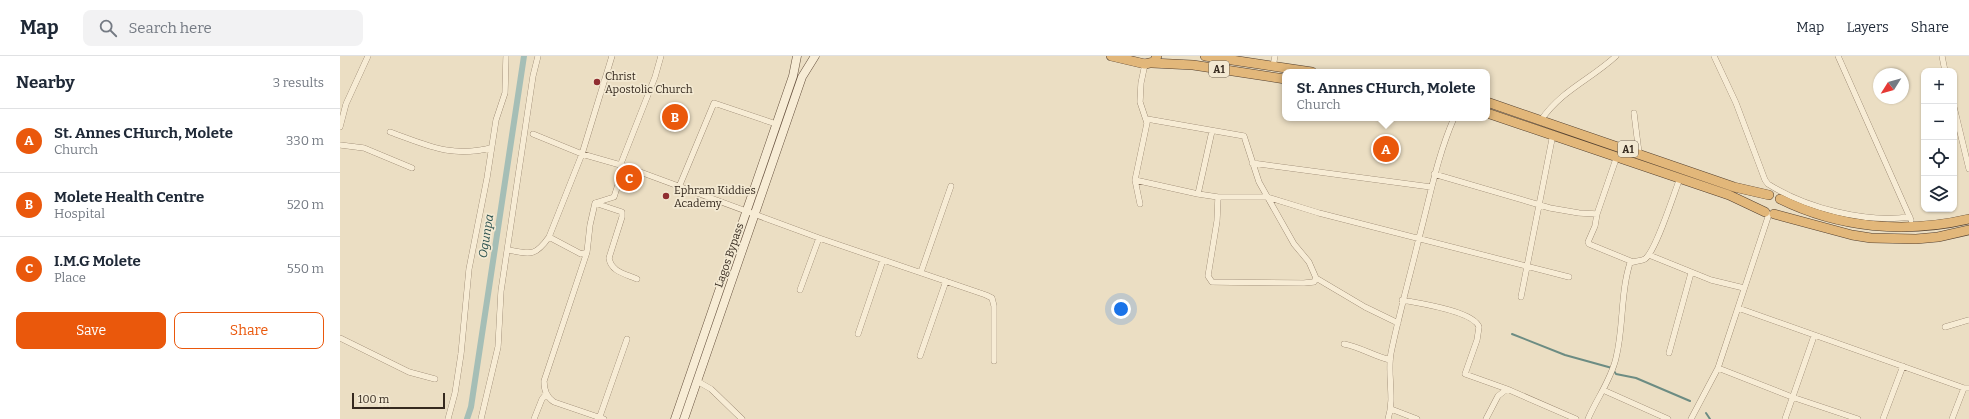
<!DOCTYPE html>
<meta charset="utf-8">
<style>
body{margin:0;font-family:Bitter,serif;background:#f2f2f3;color:#1f2937}
.controls{position:absolute;right:12px;top:12px;display:grid;overflow:hidden;border-radius:8px;box-shadow:0 1px 3px #0004}
.controls button{width:36px;height:36px;display:grid;place-items:center;padding:0;border:0;border-bottom:1px solid #e0e1e3;background:#fff;color:#1f2937;font:20px sans-serif}
.compass{position:absolute;left:1533px;top:12px;width:36px;height:36px;border-radius:50%;background:#fff;box-shadow:0 1px 3px #0004;rotate:233deg}
.scale{position:absolute;left:12px;bottom:10px;width:93px;box-sizing:border-box;padding-left:4px;border:2px solid #35291e;border-top:0;font-size:11px;line-height:14px;white-space:nowrap;color:#35291e;-webkit-text-stroke:3px #f3e9d2;paint-order:stroke}
.you{position:absolute;left:781px;top:253px;width:14px;height:14px;margin:-10px;border:3px solid #fff;border-radius:50%;background:#1a73e8;box-shadow:0 0 0 6px #1a73e833}
.badge{display:grid;place-items:center;width:26px;height:26px;border-radius:50%;background:#ea580c;color:#fff;font-size:13px;font-weight:700}
.pin{position:absolute;translate:-50% -50%;border:2px solid #fff;box-shadow:0 1px 4px #0006}
.popup{position:absolute;left:942px;top:13px;width:208px;height:52px;box-sizing:border-box;display:grid;place-content:center;border-radius:8px;background:#fff;filter:drop-shadow(0 1px 3px #0005);font-size:13px;white-space:nowrap;color:#747a83}
.popup b{font-size:15px;color:#1f2937}
.popup::after{content:'';position:absolute;left:50%;top:100%;margin-left:-8px;border:8px solid transparent;border-top-color:#fff}
.list{margin:0;padding:0;list-style:none}
h2{display:flex;justify-content:space-between;align-items:center;height:52px;margin:0;padding:0 16px;font-size:17px}
h2 small{font-size:13px;font-weight:400;color:#747a83}
.list li{display:grid;grid-template-columns:26px 1fr auto;gap:12px;align-items:center;box-sizing:border-box;height:64px;padding:0 16px;border-top:1px solid #e0e1e3}
.list b{display:block;font-size:15px;white-space:nowrap}
.list p{margin:0;font-size:13px;white-space:nowrap;color:#747a83}
.list em{font-size:13px;font-style:normal;color:#747a83}
.actions{display:flex;gap:8px;padding:12px 16px}
.actions a{flex:1;padding:9px 0;border:1px solid #ea580c;border-radius:8px;text-align:center;font-size:14px;color:#ea580c}
.actions .main{background:#ea580c;color:#fff}
.icon{flex:none;width:22px;height:22px;fill:none;stroke:currentColor;stroke-width:2;stroke-linecap:round;stroke-linejoin:round}
.map{position:relative;flex:none;width:1629px;height:363px;overflow:hidden}
header{display:flex;align-items:center;gap:24px;box-sizing:border-box;height:56px;padding:0 20px;background:#fff;border-bottom:1px solid #e0e1e3}
header strong{font-size:19px}
nav{display:flex;gap:22px;margin-inline-start:auto;font-size:14px}
.search{width:280px;height:36px;background:#f2f2f3;display:flex;align-items:center;gap:10px;box-sizing:border-box;padding:0 14px;border-radius:8px;color:#747a83;font-size:15px}
main{display:flex}
aside{flex:1;background:#fff}
.map>svg:first-child{display:block}
.lines{fill:none;stroke-linecap:round;stroke-linejoin:round}
.stream{stroke:#6c8c83;stroke-width:2}
.canal{stroke:#a5beb6;stroke-width:6}
.minor-casing{stroke:#84705b;stroke-width:6}
.secondary-casing{stroke:#66513e;stroke-width:9}
.trunk-casing{stroke:#523f2f;stroke-width:10}
.minor{stroke:#f7ecd5;stroke-width:5.5}
.secondary{stroke:#f7ecd5;stroke-width:8}
.trunk{stroke:#e2b77a;stroke-width:9}
.poi-dot{fill:#902e31;stroke:#f3e9d2;stroke-width:1.5}
.labels{text-anchor:middle;stroke-width:3.5;stroke-linejoin:round;paint-order:stroke}
.shield{fill:#f3e9d2;stroke:#6e6354;stroke-width:1}
.shield-label{font-size:10px;font-weight:bold;fill:#35291e}
.poi-label{font-size:11px;fill:#35291e;stroke:#f3e9d2;text-anchor:start}
.street-label{font-size:11px;fill:#35291e;stroke:#f3e9d2}
.water-label{font-size:12px;font-style:italic;fill:#2e5451;stroke:#f3e9d2}
</style>
<header>
<strong>Map</strong>
<div class="search"><svg class="icon" aria-label="search" viewBox="0 0 24 24"><circle cx="10" cy="10" r="6"/><path d="M15 15l6 6"/></svg>Search here</div>
<nav><a>Map</a><a>Layers</a><a>Share</a></nav>
</header>
<main>
<aside>
<h2>Nearby<small>3 results</small></h2>
<ul class="list">
<li><span class="badge">A</span><div><b>St. Annes CHurch, Molete</b><p>Church</p></div><em>330 m</em></li>
<li><span class="badge">B</span><div><b>Molete Health Centre</b><p>Hospital</p></div><em>520 m</em></li>
<li><span class="badge">C</span><div><b>I.M.G Molete</b><p>Place</p></div><em>550 m</em></li>
</ul>
<div class="actions"><a class="main">Save</a><a>Share</a></div>
</aside>
<div class="map">
<svg width="1629" height="363" viewBox="0 0 1629 363">
<rect width="100%" height="100%" fill="#ebdec3"/>
<g class="lines">
<path class="stream" d="M1172 278 1225 299 1272 312 1276 318 1296 322 1350 345
M1366 357 1370 363"/>
<path class="canal" d="M127 363 131 351 184 0"/>
<g class="minor-casing">
<path id="minor" d="M1374 0 1396 47 1425 124 1428 128C1466 152 1524 167 1570 161
M1498 0 1571 164
M1602 0 1605 15
M933 10 935 0
M1614 51 1629 113
M1294 57 1299 97
M807 63 904 80 919 126 954 188 969 206 976 222 1025 251 1058 267
M1201 64C1223 33 1250 24 1276 0
M0 71 6 48 28 0
M50 76C87 89 110 102 151 92
M193 78 242 98 284 110 479 182 646 239 652 242 654 250V305
M0 89 24 92 72 112
M912 107 1091 131
M280 110 315 21 321 0
M1094 118 1210 152 1239 157 1257 158 1277 100
M795 124 858 138 878 141H927L979 157 1229 221
M339 131 374 47 436 68
M858 138 872 75
M878 141 877 165 868 220 872 226 964 227 974 226 976 222
M255 147 282 156V161L269 202C271 216 286 218 297 223
M800 148 795 124 807 67 800 46 801 27 805 8
M1257 158 1255 170 1248 186 1249 188 1293 206
M209 181 241 198 247 196 204 325C204 334 206 341 214 346L264 363
M169 194C190 198 195 201 209 181L242 98 272 0
M247 196 250 169 255 147 274 141 284 110
M1309 199 1371 224 1404 232
M581 216 611 130
M460 234 479 182
M1181 241 1213 78
M1062 244C1078 247 1134 255 1139 271L1137 284 1125 318 1167 333
M1398 252 1624 332H1629
M1605 271 1629 264
M518 278 543 204
M0 282 69 316 95 323
M1004 288C1020 291 1034 300 1050 304
M1329 297 1351 217
M580 300 606 225
M1378 312 1452 341 1518 363
M357 325 371 333 402 363
M1263 334 1328 363
M1051 353 1077 363
M108 363 115 337 121 298 129 213 147 122 156 64 165 37 166 0
M141 363 158 291 161 235 193 20 198 0
M194 363 202 343 206 338
M259 363 287 283
M1048 363C1055 342 1047 319 1051 297 1059 258 1070 220 1079 182 1090 141 1097 101 1114 62
M1146 363 1158 340 1167 333 1236 363
M1248 363C1257 342 1271 324 1276 302 1284 270 1280 238 1290 207 1295 205 1301 205 1305 203 1316 195 1334 137 1340 122
M1351 363 1378 312 1429 158
M1445 363 1474 280
M1543 363 1563 310
M1612 363 1624 332"/>
</g>
<g class="secondary-casing">
<path id="secondary" d="M335 363 453 20 457 0
M344 363 462 21 475 0"/>
</g>
<g class="trunk-casing">
<path id="trunk" d="M771 0 805 8 814 6 817 0
M865 0 972 16
M812 7 853 9 945 23
M1147 46 1394 131 1429 139
M1147 57 1389 139 1425 156
M1440 143C1499 172 1565 178 1629 163
M1434 158 1512 179 1531 182 1576 183 1598 181 1629 174"/>
</g>
<use href="#minor" class="minor"/>
<use href="#secondary" class="secondary"/>
<use href="#trunk" class="trunk"/>
</g>
<g class="poi-dot">
<circle cx="257" cy="26" r="4"/>
<circle cx="326" cy="140" r="4"/>
</g>
<g class="labels">
<g class="shield">
<rect x="869" y="5" width="20" height="16" rx="3"/>
<rect x="1278" y="85" width="20" height="16" rx="3"/>
</g>
<g class="shield-label">
<text x="879" y="17">A1</text>
<text x="1288" y="97">A1</text>
</g>
<g class="poi-label">
<text x="265" y="24">Christ<tspan x="265" dy="13">Apostolic Church</tspan></text>
<text x="334" y="138">Ephram Kiddies<tspan x="334" dy="13">Academy</tspan></text>
</g>
<g class="street-label">
<text transform="translate(389 199) rotate(-71)" y="4">Lagos Bypass</text>
</g>
<g class="water-label">
<text transform="translate(146 180) rotate(-81)" y="4">Ogunpa</text>
</g>
</g>
</svg>
<div class="controls">
<button>+</button>
<button>−</button>
<button><svg class="icon" aria-label="locate" viewBox="0 0 24 24"><circle cx="12" cy="12" r="6"/><path d="M12 2v4M12 18v4M2 12h4M18 12h4"/></svg></button>
<button><svg class="icon" aria-label="layers" viewBox="0 0 24 24"><path d="M12 4l9 5-9 5-9-5zM3 14l9 5 9-5"/></svg></button>
</div>
<svg class="compass" viewBox="-18 -18 36 36"><path d="M0-13l5 13h-10z" fill="#e53935"/><path d="M0 13l5-13h-10z" fill="#747a83"/></svg>
<div class="scale">100 m</div>
<div class="you"></div>
<div class="pin badge" style="left:1046px;top:93px">A</div>
<div class="popup"><b>St. Annes CHurch, Molete</b>Church</div>
<div class="pin badge" style="left:335px;top:61px">B</div>
<div class="pin badge" style="left:289px;top:122px">C</div>
</div>
</main>
